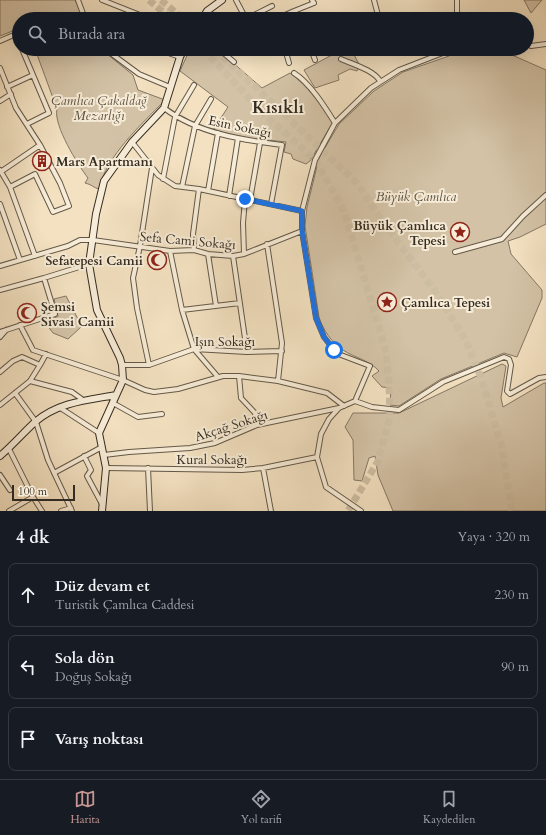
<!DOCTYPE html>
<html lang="tr">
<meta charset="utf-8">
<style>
body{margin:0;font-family:Cardo,serif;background:#20242c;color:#f1f3f6}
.scale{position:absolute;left:12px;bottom:10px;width:63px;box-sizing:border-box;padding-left:4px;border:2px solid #352c21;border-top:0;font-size:11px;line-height:14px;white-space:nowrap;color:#352c21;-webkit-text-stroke:3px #f7ecd7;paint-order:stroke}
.stop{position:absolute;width:12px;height:12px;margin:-9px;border:3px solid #1a73e8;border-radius:50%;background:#fff}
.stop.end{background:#1a73e8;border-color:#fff;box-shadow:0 1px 4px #0008}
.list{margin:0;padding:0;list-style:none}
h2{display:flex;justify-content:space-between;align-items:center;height:52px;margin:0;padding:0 16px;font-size:17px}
h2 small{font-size:13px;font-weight:400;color:#9ea1a6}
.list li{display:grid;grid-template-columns:26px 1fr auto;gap:12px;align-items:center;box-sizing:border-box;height:64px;margin:0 8px 8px;padding:0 8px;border:1px solid #363941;border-radius:8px}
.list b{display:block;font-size:15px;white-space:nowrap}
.list p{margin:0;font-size:13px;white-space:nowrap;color:#9ea1a6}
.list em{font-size:13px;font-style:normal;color:#9ea1a6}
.icon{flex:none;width:22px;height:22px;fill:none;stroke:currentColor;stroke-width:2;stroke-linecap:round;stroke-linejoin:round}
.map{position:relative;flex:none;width:546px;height:511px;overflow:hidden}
.search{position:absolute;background:#171b24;box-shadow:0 4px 16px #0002;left:12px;right:12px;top:12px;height:44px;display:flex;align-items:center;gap:10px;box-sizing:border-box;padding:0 14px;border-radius:22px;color:#9ea1a6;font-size:15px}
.sheet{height:268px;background:#171b24}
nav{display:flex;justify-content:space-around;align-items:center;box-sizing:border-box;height:56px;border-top:1px solid #363941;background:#171b24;font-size:11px;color:#9ea1a6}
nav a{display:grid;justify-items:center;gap:2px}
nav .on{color:#c59692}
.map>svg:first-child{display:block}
.green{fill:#d3c2a6;stroke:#847764}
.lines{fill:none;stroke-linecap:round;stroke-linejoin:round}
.primary-tunnel{stroke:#cdbda1;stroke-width:7;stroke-dasharray:7 3.5;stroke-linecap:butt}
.street-casing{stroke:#645949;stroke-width:6}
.secondary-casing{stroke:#352c21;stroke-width:8}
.street{stroke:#f7ecd7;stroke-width:4}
.secondary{stroke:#f7ecd7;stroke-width:6}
.route{stroke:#1a73e8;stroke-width:5}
.labels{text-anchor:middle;stroke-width:4;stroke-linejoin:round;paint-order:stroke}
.park-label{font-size:13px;font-style:italic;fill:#5c5242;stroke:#f7ecd7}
.street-label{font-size:13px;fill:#352c21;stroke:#f7ecd7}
.poi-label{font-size:13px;font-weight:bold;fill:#352c21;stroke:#f7ecd7;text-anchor:start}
.district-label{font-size:17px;font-weight:bold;fill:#352c21;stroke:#f7ecd7}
</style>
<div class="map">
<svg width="546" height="511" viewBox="0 0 546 511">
<rect width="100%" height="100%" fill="#f3e1c1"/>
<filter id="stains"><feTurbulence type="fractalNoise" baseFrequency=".005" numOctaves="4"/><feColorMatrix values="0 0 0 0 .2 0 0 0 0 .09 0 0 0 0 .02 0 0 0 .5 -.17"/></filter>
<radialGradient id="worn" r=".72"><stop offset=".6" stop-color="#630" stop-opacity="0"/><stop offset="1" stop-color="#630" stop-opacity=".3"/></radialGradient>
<path class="green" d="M0 0H75L84 19H19V31L15 30 0 36Z
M524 0H542L531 13Z
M35 49H101L133 75 138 90 165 100C142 124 106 156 99 189 94 188 91 184 85 183L88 178C78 165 53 125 57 109Z
M190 49H217L262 88 290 73C308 86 320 104 333 122L310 161 306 164 293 159 291 154 284 152 286 142 248 138 213 130 228 107 180 71Z
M343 49H351L360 66 357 71 350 69 338 75 339 80 315 88 304 70Z
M458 49H491L512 55 546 70V224L520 237 508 241 511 254 542 290V298L517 357 504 353 441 379 399 406 390 405 391 388 382 387 372 376 379 371C369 360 355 358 343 350 332 343 323 330 319 317L305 226 307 207 319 158 339 124 374 91 403 72 449 56Z
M66 296 78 319 81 327 68 339 53 333 44 321 51 320 58 316 54 299Z
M502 364 506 366 501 398 503 407 544 383H546V511H393L378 475 375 456 369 458 362 481 354 480 353 440 345 427 353 413H399Z"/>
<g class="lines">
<path class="primary-tunnel" d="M149 0 171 19
M161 0 183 19
M203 49 259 109 316 161 344 211 385 347 389 382 390 417 378 461 348 511
M215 49 357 183 383 222 434 290 465 339 482 380 502 448 512 511"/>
<g class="street-casing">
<path id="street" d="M78 0 85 19
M102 0 150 19
M236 0 246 19
M374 0 379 19
M457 0V19
M246 19 272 6
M276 19 294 11
M298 19 294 11 314 3 312 0
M0 41 16 34 19 41
M527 43 531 46 546 44
M105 49 139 74 170 87
M157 49 180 57
M219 49 234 62
M285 49 289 63
M311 49 315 60
M389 49 390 51
M453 49 399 70 371 88 335 123 315 160 302 211V231L316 318 324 337 334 350 341 355 370 366 355 401 372 407 399 410 443 382 504 357 509 359 511 365 507 391 510 394 539 378 546 377
M116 57 119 49
M341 59C352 64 374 70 380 81
M0 68 16 108 40 145 60 183 69 206 53 212 35 174 10 187
M294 73C310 83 325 107 335 123
M7 87 33 75 22 49
M0 101 11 94
M164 108C197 133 242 140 282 145L271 204
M27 124 49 113 33 75
M132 142 158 175 175 186 199 189 302 211
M0 170 10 187 35 256
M2 171 40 145
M163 179 175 117 194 85
M182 187 195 126 211 99
M208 191 218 133
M229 196 238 138
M250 200 260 143
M0 204 20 260
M267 244 282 343 278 381
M194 250 193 234 199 189
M170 251 182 310 194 349 218 377
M455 252 502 239 523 216 546 195
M208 254 216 306
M244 254 243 223 245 199
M233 256 247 352
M0 266 68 246 80 240H93L170 251 194 250 208 254 233 256 244 254 302 231
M0 290 44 278 89 264
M182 310 240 303
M20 325 33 350 123 380 145 390 154 392 178 389 223 376H239L278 381 327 393 344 406
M0 332 55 314 44 278
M0 337 6 330
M122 365H149L194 349 247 352 282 351
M149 365 137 308 133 278 140 246 152 168
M0 372 13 361 22 357 40 365 46 354
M239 376 241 398 255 413 257 425
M30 381 40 365
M15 393 36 422 48 460 72 511
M355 401 339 408 329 419 321 434 317 457 326 487 361 511
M113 403 138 417 162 414
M0 405 30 381 72 392 83 400
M59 407 99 433
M9 449 33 497 42 511
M104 455 129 452 190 448 215 443 257 425 339 408
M84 456 91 470 87 476 102 504
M106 468 242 470 263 468 317 457
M148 468 150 511
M263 468 271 511
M54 473 102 447
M0 475 10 490
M9 511 33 497
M61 511 71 508"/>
</g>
<g class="secondary-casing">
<path id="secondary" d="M202 19 207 11 222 0
M0 456C13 445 23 433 35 422 58 402 88 400 116 395
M102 511 106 468 99 433 123 380 122 365 120 358 97 310 89 264 96 214 104 181 132 142 164 108 180 57 184 49"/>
</g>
<use href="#street" class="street"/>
<use href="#secondary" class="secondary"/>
</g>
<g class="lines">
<path class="route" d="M245 199 302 211V231L316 318 324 337 334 350"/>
</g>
<defs>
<g id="building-ring" transform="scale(1)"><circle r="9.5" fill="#f7ecd7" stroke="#8f2418" stroke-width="1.5"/><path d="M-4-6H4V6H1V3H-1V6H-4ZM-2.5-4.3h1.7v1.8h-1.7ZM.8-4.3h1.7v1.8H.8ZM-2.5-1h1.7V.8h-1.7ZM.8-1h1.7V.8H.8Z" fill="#8f2418"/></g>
<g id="sight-ring" transform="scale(1)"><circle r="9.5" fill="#f7ecd7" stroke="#8f2418" stroke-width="1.5"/><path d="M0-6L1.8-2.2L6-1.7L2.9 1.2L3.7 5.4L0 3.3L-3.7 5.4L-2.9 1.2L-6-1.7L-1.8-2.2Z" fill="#8f2418"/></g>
<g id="mosque-ring" transform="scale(1)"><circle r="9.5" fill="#f7ecd7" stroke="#8f2418" stroke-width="1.5"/><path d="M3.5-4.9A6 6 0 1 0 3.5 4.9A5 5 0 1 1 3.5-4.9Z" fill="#8f2418"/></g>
</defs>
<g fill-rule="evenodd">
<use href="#building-ring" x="42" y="161"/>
<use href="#sight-ring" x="460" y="232"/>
<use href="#mosque-ring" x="157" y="260"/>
<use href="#sight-ring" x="387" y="302"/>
<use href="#mosque-ring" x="27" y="313"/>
</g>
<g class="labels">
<g class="park-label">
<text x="99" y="105">Çamlıca Çakaldağ<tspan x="99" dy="15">Mezarlığı</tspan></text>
<text x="416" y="201">Büyük Çamlıca</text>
</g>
<g class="street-label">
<text transform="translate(240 126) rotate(12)" y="5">Esin Sokağı</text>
<text transform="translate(188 240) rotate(5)" y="5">Sefa Cami Sokağı</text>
<text x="225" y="346">Işın Sokağı</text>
<text transform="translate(231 425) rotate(-18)" y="5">Akçağ Sokağı</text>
<text x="212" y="464">Kural Sokağı</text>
</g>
<g class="poi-label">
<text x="56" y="166">Mars Apartmanı</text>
<text x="446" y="230" text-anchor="end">Büyük Çamlıca<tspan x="446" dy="15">Tepesi</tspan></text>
<text x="143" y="265" text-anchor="end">Sefatepesi Camii</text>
<text x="401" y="307">Çamlıca Tepesi</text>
<text x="41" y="311">Şemsi<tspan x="41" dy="15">Sivasi Camii</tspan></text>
</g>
<g class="district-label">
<text x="278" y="113">Kısıklı</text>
</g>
</g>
<rect width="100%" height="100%" filter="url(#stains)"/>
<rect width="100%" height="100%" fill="url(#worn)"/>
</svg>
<div class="scale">100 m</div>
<div class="stop" style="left:334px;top:350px"></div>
<div class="stop end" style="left:245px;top:199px"></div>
<div class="search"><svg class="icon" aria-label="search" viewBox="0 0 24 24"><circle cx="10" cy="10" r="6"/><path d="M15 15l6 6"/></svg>Burada ara</div>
</div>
<section class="sheet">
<h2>4 dk<small>Yaya · 320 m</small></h2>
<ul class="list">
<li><svg class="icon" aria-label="ahead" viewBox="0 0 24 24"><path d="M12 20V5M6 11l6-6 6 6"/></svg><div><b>Düz devam et</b><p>Turistik Çamlıca Caddesi</p></div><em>230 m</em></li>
<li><svg class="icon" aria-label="left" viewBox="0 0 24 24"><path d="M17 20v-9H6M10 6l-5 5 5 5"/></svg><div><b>Sola dön</b><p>Doğuş Sokağı</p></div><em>90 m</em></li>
<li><svg class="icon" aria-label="arrive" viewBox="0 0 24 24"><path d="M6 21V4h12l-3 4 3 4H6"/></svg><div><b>Varış noktası</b></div></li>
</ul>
</section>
<nav>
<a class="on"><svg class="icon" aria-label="map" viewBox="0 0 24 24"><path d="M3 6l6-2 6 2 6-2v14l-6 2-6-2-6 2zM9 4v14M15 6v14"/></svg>Harita</a>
<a><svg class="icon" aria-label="directions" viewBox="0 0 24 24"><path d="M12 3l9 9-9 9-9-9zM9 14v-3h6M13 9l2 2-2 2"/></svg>Yol tarifi</a>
<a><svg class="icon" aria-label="saved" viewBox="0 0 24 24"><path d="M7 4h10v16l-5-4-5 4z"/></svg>Kaydedilen</a>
</nav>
